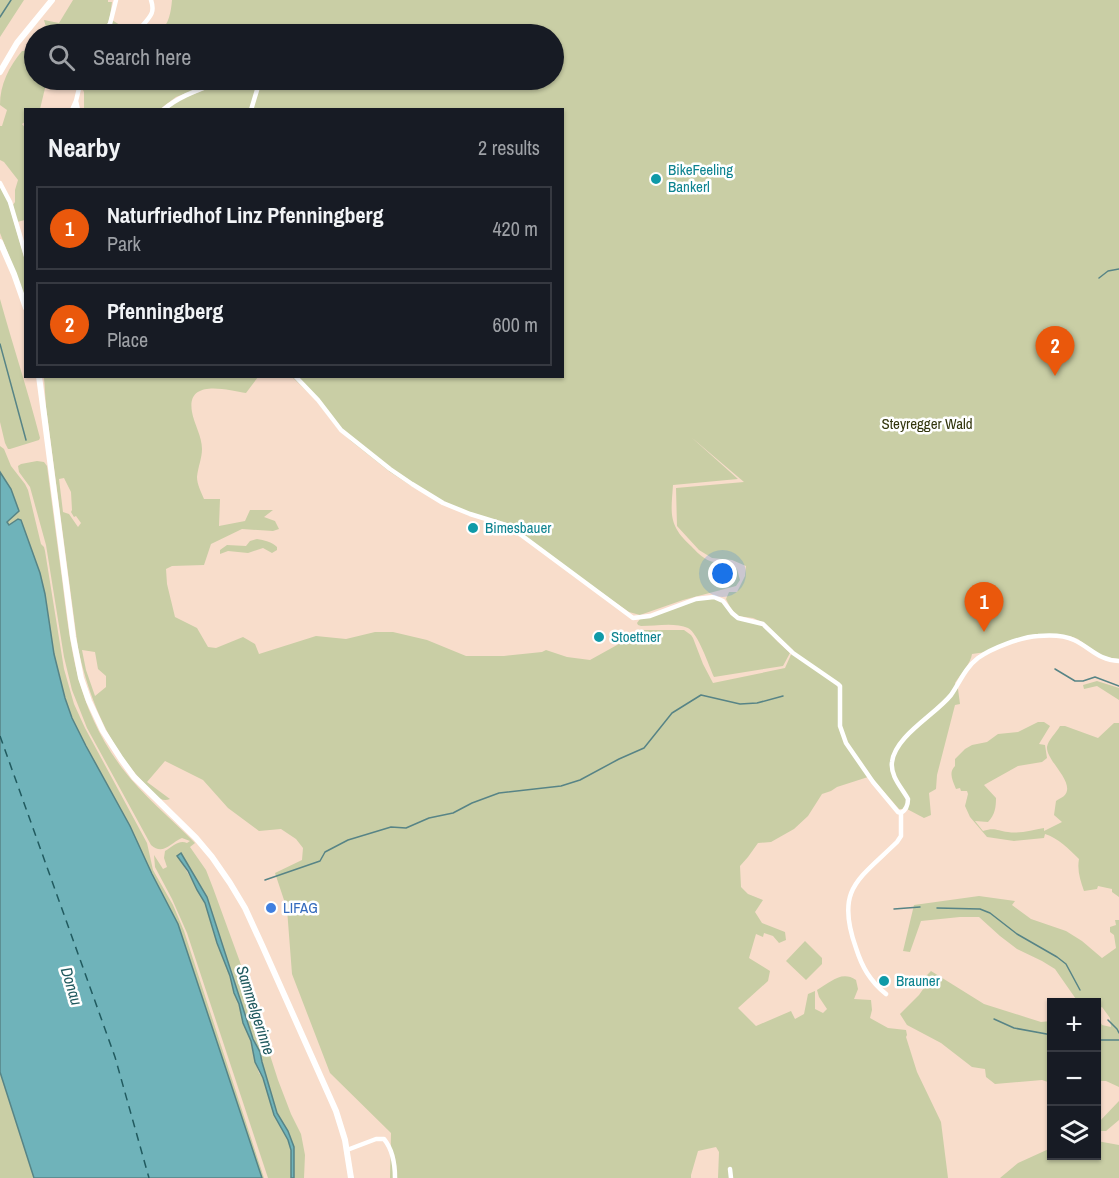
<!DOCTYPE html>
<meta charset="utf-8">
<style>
body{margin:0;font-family:"Archivo Narrow",sans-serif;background:#242831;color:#f1f3f6}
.controls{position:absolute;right:18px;bottom:18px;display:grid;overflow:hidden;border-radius:0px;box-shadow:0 2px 4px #0004}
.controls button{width:54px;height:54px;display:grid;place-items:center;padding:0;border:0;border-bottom:2px solid #363941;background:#171b24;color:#f1f3f6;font:30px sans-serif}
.you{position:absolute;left:723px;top:574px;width:21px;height:21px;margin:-15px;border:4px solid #fff;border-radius:50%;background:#1a73e8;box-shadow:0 0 0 9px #1a73e833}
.badge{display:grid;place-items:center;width:39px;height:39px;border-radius:50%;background:#ea580c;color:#fff;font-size:20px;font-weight:700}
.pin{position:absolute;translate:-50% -50px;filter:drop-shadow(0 2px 3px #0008)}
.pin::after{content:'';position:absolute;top:32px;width:21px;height:18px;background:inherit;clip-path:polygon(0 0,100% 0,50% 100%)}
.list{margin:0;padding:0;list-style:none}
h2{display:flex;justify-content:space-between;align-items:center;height:78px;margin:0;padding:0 24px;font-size:26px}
h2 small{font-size:20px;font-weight:400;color:#9ea1a6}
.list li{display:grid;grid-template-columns:39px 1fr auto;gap:18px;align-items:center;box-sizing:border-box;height:84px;margin:0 12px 12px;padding:0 12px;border:2px solid #363941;border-radius:0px}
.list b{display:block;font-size:22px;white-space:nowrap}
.list p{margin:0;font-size:20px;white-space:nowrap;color:#9ea1a6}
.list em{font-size:20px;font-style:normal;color:#9ea1a6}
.icon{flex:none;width:33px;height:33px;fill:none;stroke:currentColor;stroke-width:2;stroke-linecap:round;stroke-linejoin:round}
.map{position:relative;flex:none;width:1119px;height:1178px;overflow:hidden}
.search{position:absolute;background:#171b24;box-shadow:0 2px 4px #0004;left:24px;top:24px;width:540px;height:66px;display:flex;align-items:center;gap:15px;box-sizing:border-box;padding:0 21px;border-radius:33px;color:#9ea1a6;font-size:22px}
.panel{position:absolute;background:#171b24;box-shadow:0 2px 4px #0004;left:24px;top:108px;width:540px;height:270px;border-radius:0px}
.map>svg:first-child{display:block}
.green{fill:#c9cea5;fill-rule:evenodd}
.water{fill:#6fb3ba;stroke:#578486;stroke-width:1.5}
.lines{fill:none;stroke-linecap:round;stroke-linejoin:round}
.stream{stroke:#578486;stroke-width:1.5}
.ferry{stroke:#215a5f;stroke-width:1.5;stroke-dasharray:8 6;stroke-linecap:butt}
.minor{stroke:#fff;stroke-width:4.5}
.secondary{stroke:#fff;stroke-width:6}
.culture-dot{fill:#0f9aa8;stroke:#fff;stroke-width:2}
.shop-dot{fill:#3f7fe0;stroke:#fff;stroke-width:2}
.labels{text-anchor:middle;stroke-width:5;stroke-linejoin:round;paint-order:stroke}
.culture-label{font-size:15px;fill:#0d838f;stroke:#fff;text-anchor:start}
.park-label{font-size:15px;fill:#33360e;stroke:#fff}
.shop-label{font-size:15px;fill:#366cbe;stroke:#fff;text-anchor:start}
.water-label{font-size:16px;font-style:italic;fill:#215a5f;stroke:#fff}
</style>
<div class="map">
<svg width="1119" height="1178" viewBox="0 0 1119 1178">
<rect width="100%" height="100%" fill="#f8ddcb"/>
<path class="green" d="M0 0H24L0 37Z
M73 0H108V2H112C110 16 110 25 100 34H41L46 27 44 20 59 23Z
M172 0H1119V659L1105 657 1095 652 1078 639 1070 636 1035 635 986 652 972 654C971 663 960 675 955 683L958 689 960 704 955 705 937 775 936 789 929 793 931 815 924 818 907 809H899L866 771 868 777 837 787 831 791 822 794 808 816 794 829 771 842 758 843 748 857 740 866 741 887 748 894 763 900 755 912 762 923 785 932 786 940 779 943 773 936 764 933 763 937 756 934 749 958 770 971 768 981 738 1008 756 1026 791 1011 795 1019 804 1014 808 994 815 991V1009L823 1013 827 1009 819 997 817 990C830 983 841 970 856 980L858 989 854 999 871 1000 872 1010 870 1018 888 1028 906 1030 907 1035 906 1037 917 1072 941 1122 948 1178H718L719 1152 716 1147 698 1151 691 1175V1178H390L391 1133 330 1073 292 974 287 909 275 873 302 860 303 848 296 839 281 829 259 831 228 808 203 780 165 761 147 782 170 799C160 803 155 794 148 787 110 750 89 699 78 648L46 407 44 377H258L246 393C227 390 186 378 192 412 194 424 202 436 202 449 202 458 198 467 197 477 197 484 201 492 204 499H220L219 526 245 521 250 510H273L264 517 275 521 279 529 273 531 242 529 211 544 204 565 172 566 166 569 167 584 175 617 197 628 208 647 216 648 243 637 255 644 259 654 316 636 346 639 375 632H393L427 640 466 656H504L542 652 546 650 567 657 590 660 644 630H684L691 635 693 638 703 664 713 683 785 668 793 650 762 622 753 618 737 616 730 607 726 599 729 592H737L745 576 746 566 732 560 712 558 699 550 677 526 676 488 744 482 691 437 738 479 673 485C671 514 668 525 691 546 696 551 702 558 710 561 719 564 728 563 737 569L740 580 736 586 683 600 640 615 629 612 508 527 468 515 413 487 390 472 351 441 338 429 316 400 292 377 562 376V110L252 109 261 80H554V34H104L110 28 112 20 131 32 138 27 151 33 160 32C169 24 171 12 172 0ZM64 478 71 492 72 510 71 512 74 517 76 516 81 523 78 527 69 514 63 512 59 479ZM82 650 95 652 98 669 106 676V687L95 696 86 670Z
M34 40V80H79L77 85 71 87 47 80 40 109 26 110 25 122 22 124 26 129 25 220 17 222 13 205 15 202V190L18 180 4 162 0 160V126H2L7 110 0 105C0 84 9 67 22 51H28Z
M84 80H220L176 97 160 109H84V92L82 88Z
M229 80H258L250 109 166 110 179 100Z
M0 186 7 198 25 260V297L0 233Z
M0 299C13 346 28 391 40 438L39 440 10 449H8L5 443 0 422Z
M0 446 4 449 11 466 25 484 28 490 41 544 44 547 45 551 64 669 74 704 85 728 147 843 153 870 173 905 184 931 264 1178H262L178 924 152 874 130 826 86 746 72 718 65 698 54 654 45 594 40 573 21 521 9 525 7 522 2 475 0 472Z
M37 461 44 462 47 466C52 504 57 542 62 579 71 652 77 707 122 768 143 796 171 818 195 843L190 847 206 870 213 888 240 962 278 1080 291 1114 301 1134 305 1155 304 1178H294V1147L288 1131 277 1113 262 1062 260 1052 253 1039 207 897 181 853 182 863 205 903 217 943 230 976 234 993 239 1004 243 1023 251 1041 254 1058 259 1073 263 1078 274 1114 288 1140 291 1150V1178H268L187 933 172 899 155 867 154 855 163 869 167 867 164 858 165 851C172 847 179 839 187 843L190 841 182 838C170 843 163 856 151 845L87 728 72 690 64 657 46 545 30 487 19 472 18 466 21 464Z
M257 539C264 540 272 542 277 547V550L272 553 263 548 248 553 228 551 220 554V550L227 545 246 546 250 541Z
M709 597 720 600 734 617 763 625 777 641 790 653 783 666 714 677C709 666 698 633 688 628 675 622 655 626 641 626L638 625 637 623 640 619 680 605Z
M1097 681 1119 688V700L1097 686 1084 689 1083 685Z
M1038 722H1044L1050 726 1039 744 1045 745 1047 758 1042 762 1018 766 984 785 996 798C996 807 995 815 988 822L975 821 983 831C995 827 997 831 1008 832 1019 834 1033 830 1044 828V831L1062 822 1054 815 1056 801C1058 799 1062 798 1064 796 1077 783 1046 761 1047 747 1048 740 1056 733 1060 726H1065L1098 738 1114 723H1119V897L1112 892V889L1098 886 1097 889 1084 891C1080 880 1077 870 1079 859 1069 849 1058 838 1045 834L1044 838 1014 841 987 837 970 817 965 806 968 794 967 791H961L960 788 956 789C953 781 948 773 955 766V759L965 749 972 745 987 742 998 734 1018 732Z
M979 896 1015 901 1012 905 1031 919 1066 931 1082 941 1102 958 1116 948 1114 935 1110 932V927L1116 925 1115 920H1119V1087L1106 1081H1097V1015L1102 1025 1111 1027 1110 1018 1102 1007 1097 1010 1096 1002H1078L1055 969 1042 961 1017 949 1000 936 979 917H960L921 921 910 952 903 951 914 905Z
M805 941 822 958V964L806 980 786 961Z
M931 971 984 1004 1041 1022 1051 1021V1083L1042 1080 995 1084 986 1077 985 1069 972 1067 941 1043 907 1025 900 1014 919 995 926 985 922 980Z
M0 1072 34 1178H0Z
M1119 1101V1120L1106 1131H1097V1124Z
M1097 1141 1119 1145V1178H1000L1018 1163 1051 1148 1052 1156H1096Z"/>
<path class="water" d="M0 472 11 489 19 511 7 522 9 525 18 519 21 520 40 573 45 594 54 654 65 698 72 718 86 746 130 826 152 874 178 924 262 1178H34L0 1072Z
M181 853 207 897 253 1039 260 1052 262 1062 277 1113 288 1131 294 1147V1178H291V1150L288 1140 274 1115 263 1078 255 1062 251 1041 243 1023 239 1004 234 993 230 976 217 943 205 903 197 890 188 871 177 856Z"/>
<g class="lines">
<path class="stream" d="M0 17 11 0
M1099 278 1108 271 1119 269
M0 344 26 440
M1055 669 1075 681H1083L1095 677 1119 686
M265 880 320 861 325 852 348 840 391 827 406 828 429 818 453 813 472 803 499 793 561 786 580 780 619 759 644 748 672 713 701 695 740 704 757 703 783 696
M937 908 980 909 990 913 1017 934 1057 957 1066 964 1080 990
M894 909 920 907
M994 1019 1014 1028 1052 1035
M1108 1020 1117 1029 1119 1033
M1096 1040H1119"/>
<path class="ferry" d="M0 736 115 1057 149 1178"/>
<path class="minor" d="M143 25C151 16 155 12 151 0
M102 34 110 24 116 0
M72 110 76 101
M78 110 76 101 81 80
M163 110C180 95 204 88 224 80
M251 110 260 80
M0 183 10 202 26 256
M295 376 318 400 341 430 390 469 412 484 443 503 470 514 509 526 633 618 650 616 696 599 714 597 723 601 732 613 738 618 763 624 793 653 838 684 840 686V726L846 743 873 782 898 812 901 813
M886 994C870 981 862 967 856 948 835 889 858 880 897 842L901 836V813C906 810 908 805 908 799 902 788 890 776 892 762 895 736 935 715 951 695 960 682 965 668 978 658 992 648 1021 637 1038 636 1050 635 1064 635 1074 640 1091 648 1098 660 1119 661
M347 1150 376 1139H384C393 1150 395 1164 395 1178
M730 1169 731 1178"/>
<path class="secondary" d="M0 72 17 43 52 0
M0 242 14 274 26 308
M39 376 73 637 81 678 89 701 103 731 121 759 134 777 196 838 212 857 230 883 245 908 262 945 336 1111 345 1140 351 1178"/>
</g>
<g class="culture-dot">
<circle cx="656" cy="179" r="6"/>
<circle cx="473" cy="528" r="6"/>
<circle cx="599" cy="637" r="6"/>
<circle cx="884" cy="981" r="6"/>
</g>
<circle class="shop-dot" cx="271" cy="908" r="6"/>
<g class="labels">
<g class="culture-label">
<text x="668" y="175">BikeFeeling<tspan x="668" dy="17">Bankerl</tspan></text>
<text x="485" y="533">Bimesbauer</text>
<text x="611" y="642">Stoettner</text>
<text x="896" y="986">Brauner</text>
</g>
<g class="park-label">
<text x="927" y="429">Steyregger Wald</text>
</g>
<g class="shop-label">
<text x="283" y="913">LIFAG</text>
</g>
<g class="water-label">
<text transform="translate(72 986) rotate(73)" y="6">Donau</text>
<text transform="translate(256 1010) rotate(72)" y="6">Sammelgerinne</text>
</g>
</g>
</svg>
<div class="controls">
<button>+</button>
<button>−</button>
<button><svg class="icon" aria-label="layers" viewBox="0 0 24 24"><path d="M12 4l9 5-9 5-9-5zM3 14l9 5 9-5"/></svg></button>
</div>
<div class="you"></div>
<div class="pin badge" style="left:984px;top:632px">1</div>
<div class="pin badge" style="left:1055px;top:376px">2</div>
<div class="search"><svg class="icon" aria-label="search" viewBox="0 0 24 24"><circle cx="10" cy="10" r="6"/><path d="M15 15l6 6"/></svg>Search here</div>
<section class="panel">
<h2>Nearby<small>2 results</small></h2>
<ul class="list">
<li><span class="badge">1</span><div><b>Naturfriedhof Linz Pfenningberg</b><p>Park</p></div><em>420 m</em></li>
<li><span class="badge">2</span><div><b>Pfenningberg</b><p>Place</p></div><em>600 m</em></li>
</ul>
</section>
</div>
